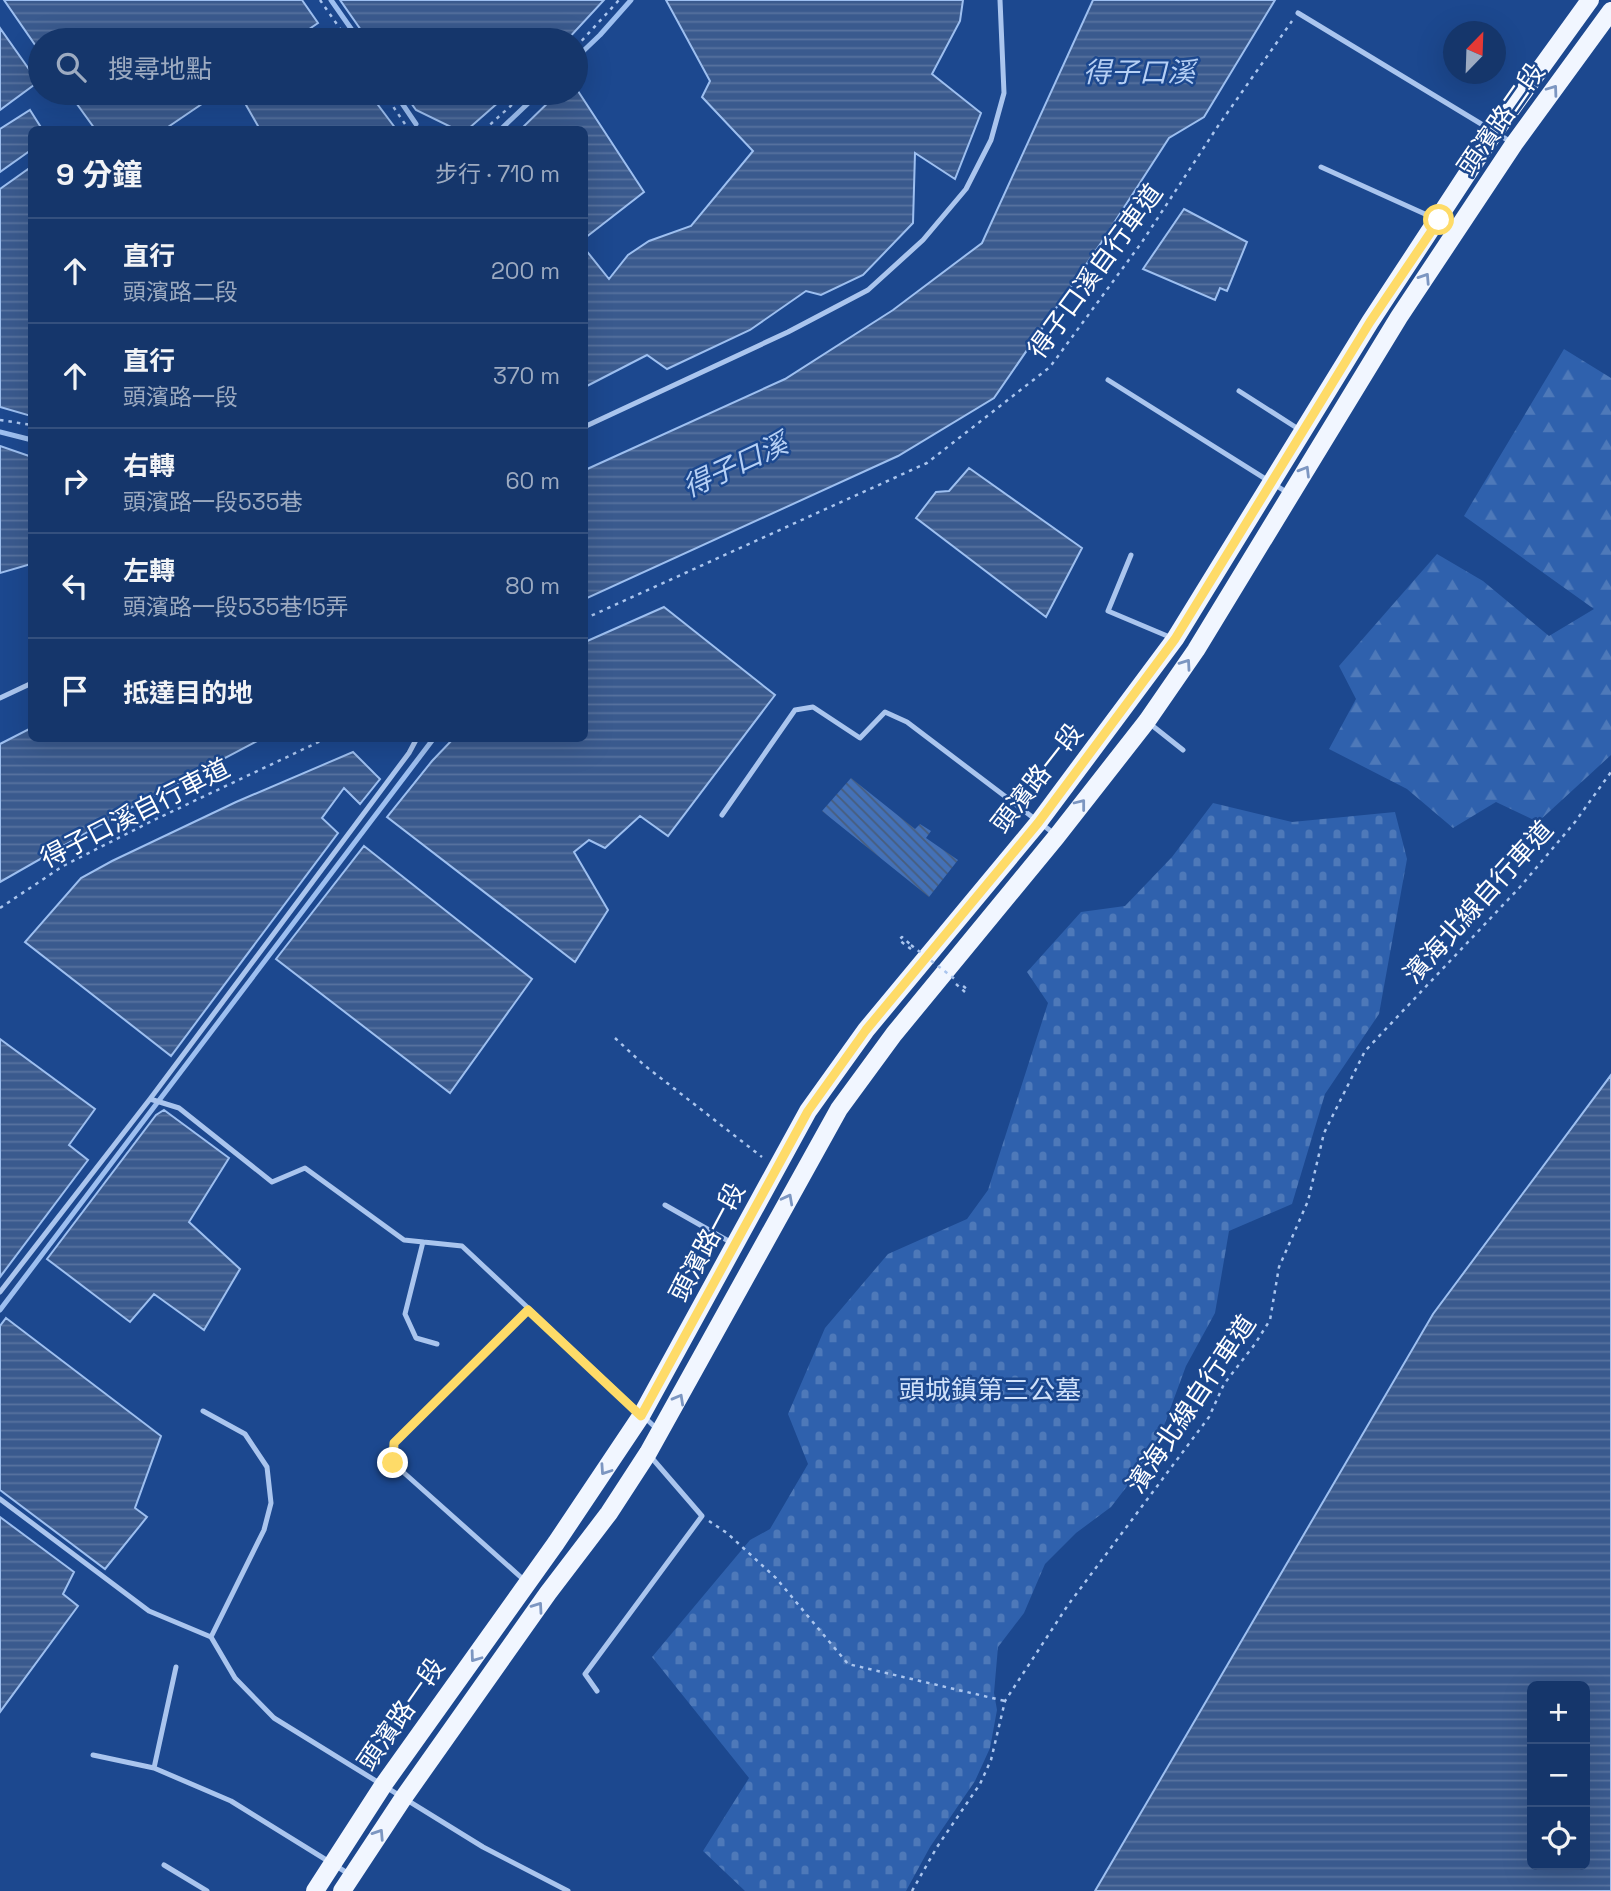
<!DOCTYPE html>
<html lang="zh-TW">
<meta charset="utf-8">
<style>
body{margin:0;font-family:"Space Grotesk","Noto Sans TC",sans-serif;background:#1e3e71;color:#f1f3f6}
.controls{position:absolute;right:21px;bottom:21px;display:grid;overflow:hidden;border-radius:10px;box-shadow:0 7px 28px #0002}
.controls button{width:63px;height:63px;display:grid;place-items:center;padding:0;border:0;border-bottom:2px solid #34507e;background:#15366b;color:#f1f3f6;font:35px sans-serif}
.compass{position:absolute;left:1443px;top:21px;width:63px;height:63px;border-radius:50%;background:#15366b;box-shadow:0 7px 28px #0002;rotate:23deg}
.stop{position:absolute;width:21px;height:21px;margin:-16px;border:5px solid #fedb68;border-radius:50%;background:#fff}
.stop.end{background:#fedb68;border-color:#fff;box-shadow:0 2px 7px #0008}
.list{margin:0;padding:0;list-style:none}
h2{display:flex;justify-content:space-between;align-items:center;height:91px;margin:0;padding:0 28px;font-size:30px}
h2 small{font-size:23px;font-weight:400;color:#9dabc1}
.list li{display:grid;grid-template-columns:46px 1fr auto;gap:21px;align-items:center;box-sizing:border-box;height:105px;padding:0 28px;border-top:2px solid #34507e}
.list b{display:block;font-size:26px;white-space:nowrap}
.list p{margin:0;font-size:23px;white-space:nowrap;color:#9dabc1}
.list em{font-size:23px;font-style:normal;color:#9dabc1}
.icon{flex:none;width:38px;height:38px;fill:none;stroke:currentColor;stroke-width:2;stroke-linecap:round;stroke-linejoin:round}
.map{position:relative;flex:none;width:1611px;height:1891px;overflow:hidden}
.search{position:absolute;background:#15366b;box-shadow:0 7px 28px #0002;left:28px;top:28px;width:560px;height:77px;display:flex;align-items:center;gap:18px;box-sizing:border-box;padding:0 24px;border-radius:38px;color:#9dabc1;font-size:26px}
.panel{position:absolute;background:#15366b;box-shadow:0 7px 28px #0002;left:28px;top:126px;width:560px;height:616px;border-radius:10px}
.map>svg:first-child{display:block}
.forest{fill:url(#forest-firs)}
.cemetery{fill:url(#cemetery-stones)}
.water{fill:url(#water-rules);stroke:#9dbff0;stroke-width:2;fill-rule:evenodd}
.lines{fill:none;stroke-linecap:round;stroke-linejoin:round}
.stream{stroke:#9dbff0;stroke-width:5}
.building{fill:url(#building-back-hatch)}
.path{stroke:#aac5ee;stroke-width:2.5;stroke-dasharray:3.5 5;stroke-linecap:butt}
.lane{stroke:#aac5ee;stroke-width:5}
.primary{stroke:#f1f6ff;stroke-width:18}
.path-bridge{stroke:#aac5ee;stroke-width:2.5;stroke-dasharray:3.5 5;stroke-linecap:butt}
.oneway{stroke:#7c96c1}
.route{stroke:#fedb68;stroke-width:9}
.labels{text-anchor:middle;stroke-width:5;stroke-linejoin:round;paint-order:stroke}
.street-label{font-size:26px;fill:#fff;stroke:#1c488f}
.park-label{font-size:26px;fill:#d0e1fa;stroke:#1c488f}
.water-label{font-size:28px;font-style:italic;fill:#b6d0f5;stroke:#1c488f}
</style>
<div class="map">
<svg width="1611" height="1891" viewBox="0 0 1611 1891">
<defs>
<pattern id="forest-firs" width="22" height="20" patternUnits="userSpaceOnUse" patternTransform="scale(1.75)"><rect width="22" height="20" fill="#2f61ad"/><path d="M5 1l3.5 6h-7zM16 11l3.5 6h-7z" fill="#4e79b9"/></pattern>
<pattern id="cemetery-stones" width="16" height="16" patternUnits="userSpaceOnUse" patternTransform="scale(1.75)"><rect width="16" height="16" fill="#2f61ad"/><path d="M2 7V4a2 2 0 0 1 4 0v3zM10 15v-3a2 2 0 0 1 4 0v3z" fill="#4e79b9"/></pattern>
<pattern id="water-rules" width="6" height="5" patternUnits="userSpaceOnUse" patternTransform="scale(1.75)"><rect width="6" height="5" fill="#3a5a8e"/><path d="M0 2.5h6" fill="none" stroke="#58739f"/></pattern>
<pattern id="building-back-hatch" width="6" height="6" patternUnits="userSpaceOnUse" patternTransform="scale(1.75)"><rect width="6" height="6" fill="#4471b7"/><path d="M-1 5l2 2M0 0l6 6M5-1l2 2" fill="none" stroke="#485d7c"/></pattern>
</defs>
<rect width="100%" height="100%" fill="#1c488f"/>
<path class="forest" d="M1564 349 1611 378V755L1538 822 1496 802 1453 828 1407 789 1329 749 1356 699 1339 666 1437 554 1483 581 1549 636 1594 609 1464 516Z"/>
<path class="cemetery" d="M1213 803 1292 822 1395 812 1407 859 1379 1014 1325 1094 1292 1204 1229 1231 1215 1313 1186 1366 1155 1450 1111 1507 1076 1533 1045 1564 1024 1613 998 1647 994 1693 997 1710 990 1748 975 1781 930 1847 906 1891H745L703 1851 749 1778 652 1657 750 1540 770 1529 808 1464 788 1414 825 1328 888 1254 967 1219 988 1190 1048 1003 1027 972 1081 912 1125 906 1172 857Z"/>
<path class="water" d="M4 0H302L318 23 293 40H40V52Z
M340 0H604L567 40H368Z
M666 0H963L960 21 932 74 981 113 955 179 915 153 913 223 863 275 821 295 806 291 750 330 667 369 647 355 585 387V249L609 279 628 255 649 241 691 226 753 151 702 97 710 81Z
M1093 0H1275L1204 117 1169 138 1101 243 994 398 898 456 585 599V470L785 379 893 310 982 243Z
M0 28 38 82 0 110Z
M576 88 644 192 585 238 584 130 521 129 558 93H576Z
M69 93H218L165 129H95Z
M248 93H369L396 129H254L258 126 242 98Z
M404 93H509L467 130 455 129 416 110Z
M30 110 42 129 32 130 31 150 0 172V129Z
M31 167V416L0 407V189Z
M1184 209 1247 242 1227 291 1220 288 1215 300 1143 269Z
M0 446 32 457 31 564 0 573Z
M969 468 1082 548 1046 617 916 518 936 492 949 491Z
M664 607 775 695 668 836 640 816 605 848 589 840 574 852 608 910 575 962 387 817 432 761 453 739 584 738 585 642Z
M31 728 32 738 261 739 123 812 0 882V744Z
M353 752 380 779 360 804 344 788 322 818 338 833 171 1056 25 942 81 878 112 861 236 802Z
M364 846 532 979 450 1093 276 959Z
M0 1039 95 1109 69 1145 88 1160 0 1277Z
M1611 1075V1891H1095L1433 1314ZM1532 1686H1585V1865H1532Z
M164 1110 229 1158 189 1222 240 1269 204 1330 154 1294 130 1322 47 1259 156 1115Z
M6 1318 161 1436 135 1508 147 1517 105 1569 0 1490V1326Z
M0 1517 74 1572 63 1594 78 1606 0 1712Z"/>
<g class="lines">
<path class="stream" d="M331 0 359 40
M576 58 600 35 631 0
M395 93 416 124
M500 130 539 93
M0 432 32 440
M0 1310 434 738"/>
</g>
<path class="building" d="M851 778 915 829 920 824 931 831 926 838 958 860 929 897 822 811Z"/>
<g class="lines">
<path class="path" d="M320 0 348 40
M576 47 619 0
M384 93 409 130
M484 130 525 93
M0 420 32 425
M584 619 927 463 1050 367 1142 242 1218 126 1292 21
M0 908 63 866 152 821 327 738
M911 949 899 940 902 937 911 945
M956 984 965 992 967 989 959 983
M615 1038 644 1065 762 1157
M709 1521 727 1533 776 1578 848 1664 1005 1701
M912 1891 937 1847 980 1784 991 1760 1005 1701 1068 1605 1209 1417 1224 1384 1255 1344 1270 1320 1279 1267 1308 1201 1324 1133 1365 1051 1520 887 1575 822 1611 772"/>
<path class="lane" d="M1298 13 1511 142
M1321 167 1436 219
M1108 380 1288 493
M1239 391 1300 430
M584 427 788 332 868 290 923 240 966 189 991 140 1004 93 1000 0
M1131 555 1108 611 1172 638
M0 698 32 683
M1149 723 1183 750
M722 815 795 710 813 707 860 738 885 712 907 722 1056 835
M150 1099 179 1108 272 1182 305 1168 404 1240 462 1246 657 1429
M665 1205 732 1243
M423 1242 405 1314 416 1338 437 1344
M0 1292 150 1099 409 753 417 738
M203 1411 245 1434 267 1467 271 1503 264 1530 211 1637
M0 1499 149 1611 211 1637 235 1678 274 1718 483 1847 568 1891
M524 1580 393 1463 394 1443 528 1310
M176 1667 154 1768 231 1801 349 1874
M597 1691 585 1674 702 1516 651 1457
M93 1755 154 1768
M164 1865 207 1891"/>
<path class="primary" d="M315 1891 384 1784 556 1543 641 1416 808 1111 866 1030 1038 823 1175 639 1370 322 1494 133 1590 0
M342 1891 404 1797 548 1593 609 1513 648 1453 839 1109 894 1034 1057 836 1147 721 1196 650 1399 317 1514 144 1611 11"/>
<path class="path-bridge" d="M911 945 956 980"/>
</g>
<defs><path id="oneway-chevron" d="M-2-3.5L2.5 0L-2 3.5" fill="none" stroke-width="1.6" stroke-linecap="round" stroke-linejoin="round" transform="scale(1.75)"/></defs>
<g class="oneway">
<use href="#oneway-chevron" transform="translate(1553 90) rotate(-54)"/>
<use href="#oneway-chevron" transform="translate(1425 278) rotate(-57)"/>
<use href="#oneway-chevron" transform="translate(1305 471) rotate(-59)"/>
<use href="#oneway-chevron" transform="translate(1186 664) rotate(-55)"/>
<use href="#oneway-chevron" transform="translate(1081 804) rotate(-52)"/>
<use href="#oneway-chevron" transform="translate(788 1199) rotate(-62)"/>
<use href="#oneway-chevron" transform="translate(679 1399) rotate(-61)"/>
<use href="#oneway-chevron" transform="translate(605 1470) rotate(124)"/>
<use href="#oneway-chevron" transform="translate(538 1607) rotate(-55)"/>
<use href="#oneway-chevron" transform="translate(475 1657) rotate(126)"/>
<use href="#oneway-chevron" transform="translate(379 1834) rotate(-57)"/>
</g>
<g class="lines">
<path class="route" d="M393 1463 394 1443 528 1310 641 1416 808 1111 866 1030 1038 823 1175 639 1370 322 1439 220"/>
</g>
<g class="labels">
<g class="street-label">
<text transform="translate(1501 119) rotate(-55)" y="9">頭濱路二段</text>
<text transform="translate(1095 271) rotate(-54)" y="9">得子口溪自行車道</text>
<text transform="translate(1037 778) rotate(-52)" y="9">頭濱路一段</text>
<text transform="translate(135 813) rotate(-27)" y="9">得子口溪自行車道</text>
<text transform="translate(1478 902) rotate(-48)" y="9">濱海北線自行車道</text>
<text transform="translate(707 1242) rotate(-62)" y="9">頭濱路一段</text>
<text transform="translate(1191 1404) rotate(-56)" y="9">濱海北線自行車道</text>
<text transform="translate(401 1714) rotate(-55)" y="9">頭濱路一段</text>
</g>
<g class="park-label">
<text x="990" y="1399">頭城鎮第三公墓</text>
</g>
<g class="water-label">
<text x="1139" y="82">得子口溪</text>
<text transform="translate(735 465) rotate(-25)" y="10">得子口溪</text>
</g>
</g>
</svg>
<div class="controls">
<button>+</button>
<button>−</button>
<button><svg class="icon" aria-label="locate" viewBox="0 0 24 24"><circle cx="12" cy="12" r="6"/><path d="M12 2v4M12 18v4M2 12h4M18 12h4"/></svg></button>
</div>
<svg class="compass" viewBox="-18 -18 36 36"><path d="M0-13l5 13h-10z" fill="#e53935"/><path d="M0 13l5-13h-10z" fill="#9dabc1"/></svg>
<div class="stop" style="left:1439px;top:220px"></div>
<div class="stop end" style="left:393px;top:1463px"></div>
<div class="search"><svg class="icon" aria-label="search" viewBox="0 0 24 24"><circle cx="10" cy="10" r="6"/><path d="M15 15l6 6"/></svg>搜尋地點</div>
<section class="panel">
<h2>9 分鐘<small>步行 · 710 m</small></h2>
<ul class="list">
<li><svg class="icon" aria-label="ahead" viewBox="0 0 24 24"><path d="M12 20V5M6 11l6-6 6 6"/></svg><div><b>直行</b><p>頭濱路二段</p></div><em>200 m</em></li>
<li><svg class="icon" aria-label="ahead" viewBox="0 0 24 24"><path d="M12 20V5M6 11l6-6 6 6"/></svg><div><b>直行</b><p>頭濱路一段</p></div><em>370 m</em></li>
<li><svg class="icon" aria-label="right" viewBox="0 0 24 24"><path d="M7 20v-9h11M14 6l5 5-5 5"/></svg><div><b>右轉</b><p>頭濱路一段535巷</p></div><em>60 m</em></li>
<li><svg class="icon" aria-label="left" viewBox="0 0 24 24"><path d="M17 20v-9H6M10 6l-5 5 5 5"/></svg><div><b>左轉</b><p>頭濱路一段535巷15弄</p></div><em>80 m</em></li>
<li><svg class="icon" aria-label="arrive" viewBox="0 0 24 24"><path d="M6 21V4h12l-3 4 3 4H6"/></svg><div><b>抵達目的地</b></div></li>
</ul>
</section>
</div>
